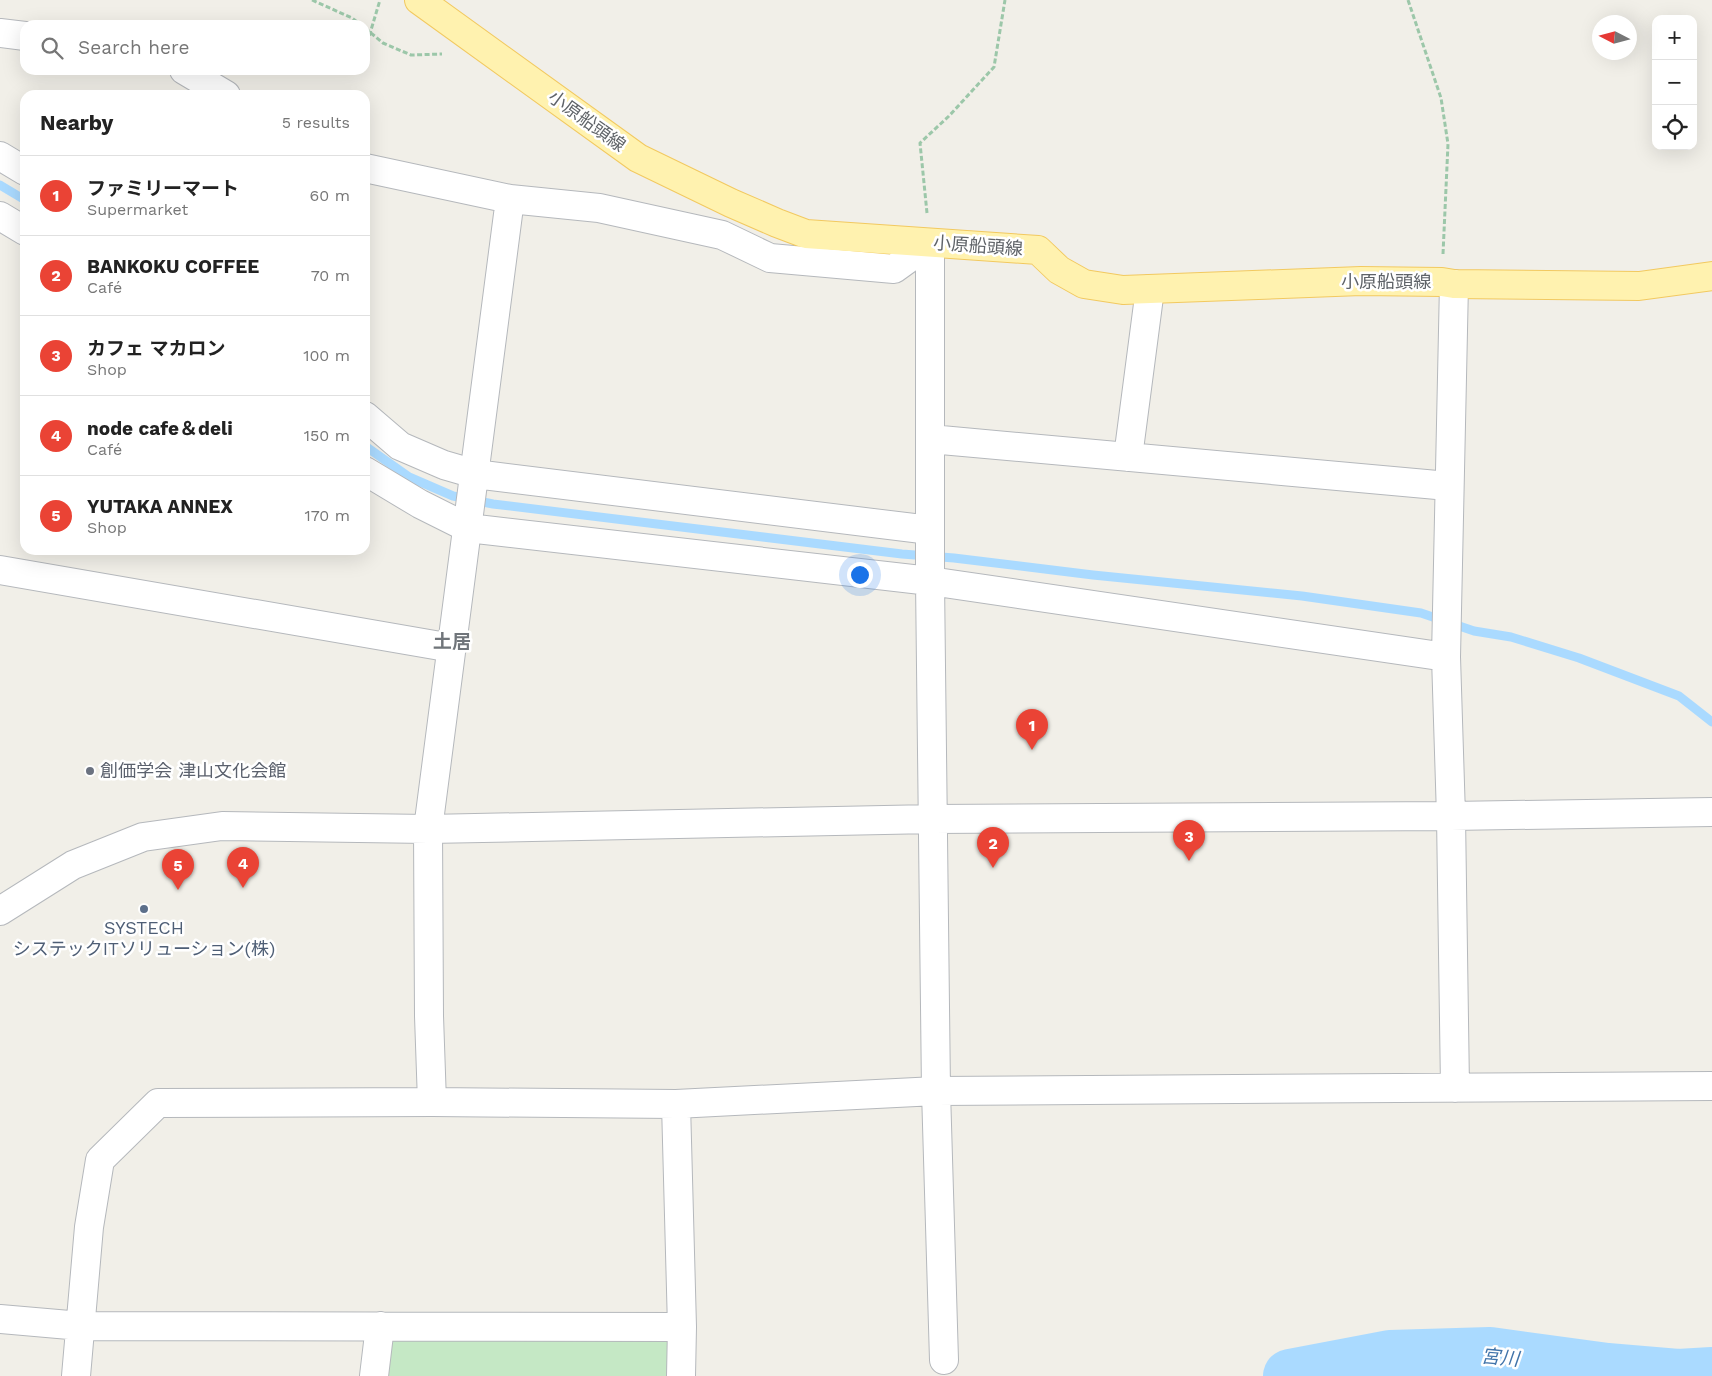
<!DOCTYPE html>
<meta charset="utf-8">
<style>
body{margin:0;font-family:"Work Sans","Noto Sans JP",sans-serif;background:#f2f2f2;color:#222}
.controls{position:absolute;right:15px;top:15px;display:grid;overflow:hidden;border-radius:10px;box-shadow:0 5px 20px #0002}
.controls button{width:45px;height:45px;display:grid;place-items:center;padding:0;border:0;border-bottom:1px solid #e0e0e0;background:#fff;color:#222;font:25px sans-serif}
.compass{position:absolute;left:1592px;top:15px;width:45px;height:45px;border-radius:50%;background:#fff;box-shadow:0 5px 20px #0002;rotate:276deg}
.you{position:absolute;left:859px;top:574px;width:18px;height:18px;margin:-12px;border:4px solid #fff;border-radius:50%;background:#1a73e8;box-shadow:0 0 0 8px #1a73e833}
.badge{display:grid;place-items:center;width:32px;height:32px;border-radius:50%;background:#ea4335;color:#fff;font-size:16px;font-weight:700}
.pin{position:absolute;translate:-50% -41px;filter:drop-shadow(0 1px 2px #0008)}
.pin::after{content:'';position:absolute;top:26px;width:18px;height:15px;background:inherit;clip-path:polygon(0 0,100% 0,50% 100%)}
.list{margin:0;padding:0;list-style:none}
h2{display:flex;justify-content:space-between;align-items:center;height:65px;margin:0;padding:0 20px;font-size:21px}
h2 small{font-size:16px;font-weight:400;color:#767676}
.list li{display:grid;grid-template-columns:32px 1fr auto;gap:15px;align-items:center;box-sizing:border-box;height:80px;padding:0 20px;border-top:1px solid #e0e0e0}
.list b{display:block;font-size:19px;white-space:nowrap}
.list p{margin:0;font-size:16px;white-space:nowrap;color:#767676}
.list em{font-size:16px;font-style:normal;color:#767676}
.icon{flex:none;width:28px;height:28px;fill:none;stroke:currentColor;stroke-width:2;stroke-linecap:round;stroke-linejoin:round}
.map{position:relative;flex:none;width:1712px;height:1376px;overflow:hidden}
.search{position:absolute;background:#fff;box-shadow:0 5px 20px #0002;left:20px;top:20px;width:350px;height:55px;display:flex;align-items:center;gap:12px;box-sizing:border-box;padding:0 18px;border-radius:15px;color:#767676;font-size:19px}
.panel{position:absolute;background:#fff;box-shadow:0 5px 20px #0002;left:20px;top:90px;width:350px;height:465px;border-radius:15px}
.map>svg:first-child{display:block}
.green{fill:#c5e8c5}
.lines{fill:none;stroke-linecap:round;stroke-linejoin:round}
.stream{stroke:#aadaff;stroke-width:9}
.river{stroke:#aadaff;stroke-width:54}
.minor-casing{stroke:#b5b8bc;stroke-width:30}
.major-casing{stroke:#f2c960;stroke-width:30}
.path{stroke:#9cc7a9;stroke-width:3;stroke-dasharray:5 2.5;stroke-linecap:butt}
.minor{stroke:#fff;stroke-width:28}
.major{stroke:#fff2af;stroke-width:28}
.worship-dot{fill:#6b7280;stroke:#fff;stroke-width:2}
.service-dot{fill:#5c6f8a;stroke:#fff;stroke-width:2}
.labels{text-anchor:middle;stroke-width:5;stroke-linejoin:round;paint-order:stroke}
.street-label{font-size:18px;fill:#5f6368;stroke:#fff}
.worship-label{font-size:18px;fill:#5b616d;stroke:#fff;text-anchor:start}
.service-label{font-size:18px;fill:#4e5e75;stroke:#fff}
.neighbourhood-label{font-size:19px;font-weight:bold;fill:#70757a;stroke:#fff}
.water-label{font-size:19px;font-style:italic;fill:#4174aa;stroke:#fff}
</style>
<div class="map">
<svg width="1712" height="1376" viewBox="0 0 1712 1376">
<rect width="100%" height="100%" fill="#f1efe8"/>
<path class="green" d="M380 1326 682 1327 681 1376H374Z"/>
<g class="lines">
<path class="stream" d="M0 185 25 200
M365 446 409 477 453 496 493 504 902 554 954 558 1093 575 1302 596 1421 613 1474 631 1511 637 1579 658 1679 696 1712 722"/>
<path class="river" d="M1290 1376 1390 1357 1490 1354 1607 1370 1678 1376 1712 1374"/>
<g class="minor-casing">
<path id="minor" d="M0 33 25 36
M184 70 226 95
M0 156 25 171
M365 168 510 199 599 208 722 235 770 258 894 269 930 243
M0 216 25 231
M930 243V581L936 1091 944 1360
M1454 284 1446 657 1451 816 1455 1088
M365 416 400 446 444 465 475 474 930 530
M930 439 1448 486
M1128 457 1150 289
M365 471 420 504 468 528 930 581 1446 657
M0 570 452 648
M0 911 73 865 143 837 222 826 428 829 933 819 1451 816 1712 812
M432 1102 429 1016 428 829 510 199
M0 1319 81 1326 682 1327 676 1104
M76 1376 89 1227 100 1160 158 1103 432 1102 676 1104 936 1091 1712 1086
M374 1376 380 1326
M681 1376 682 1327"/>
</g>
<g class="major-casing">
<path id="major" d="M419 0 638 158 731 203 777 223 806 234 1038 250 1059 270 1084 284 1123 290 1361 281 1442 282 1454 284 1639 286 1712 276"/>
</g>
<path class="path" d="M312 0 352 18 361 25
M1408 0 1441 98 1448 144 1443 254
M365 28 383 43 411 55 442 54
M365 50 380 0
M927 213 920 143 949 116 994 67 1005 0"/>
<use href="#minor" class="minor"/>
<use href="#major" class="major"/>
</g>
<circle class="worship-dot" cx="90" cy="771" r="5"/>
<circle class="service-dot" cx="144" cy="909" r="5"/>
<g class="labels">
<g class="street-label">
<text transform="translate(587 121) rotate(36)" y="6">小原船頭線</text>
<text transform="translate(978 246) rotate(4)" y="6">小原船頭線</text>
<text x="1386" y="288">小原船頭線</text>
</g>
<g class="worship-label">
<text x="100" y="777">創価学会 津山文化会館</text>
</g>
<g class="service-label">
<text x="144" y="934">SYSTECH<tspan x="144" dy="21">システックITソリューション(株)</tspan></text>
</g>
<g class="neighbourhood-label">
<text x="452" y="648">土居</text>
</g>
<g class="water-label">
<text transform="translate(1500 1357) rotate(5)" y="7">宮川</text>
</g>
</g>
</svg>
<div class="controls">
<button>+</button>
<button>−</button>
<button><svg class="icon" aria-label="locate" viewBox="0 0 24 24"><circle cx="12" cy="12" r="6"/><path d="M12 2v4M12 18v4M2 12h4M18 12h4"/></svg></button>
</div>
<svg class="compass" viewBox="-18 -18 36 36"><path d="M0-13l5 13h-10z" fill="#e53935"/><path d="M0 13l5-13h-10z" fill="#767676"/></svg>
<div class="you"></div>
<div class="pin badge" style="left:1032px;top:750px">1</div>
<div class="pin badge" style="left:993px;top:868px">2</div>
<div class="pin badge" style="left:1189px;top:861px">3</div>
<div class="pin badge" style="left:243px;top:888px">4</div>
<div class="pin badge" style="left:178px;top:890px">5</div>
<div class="search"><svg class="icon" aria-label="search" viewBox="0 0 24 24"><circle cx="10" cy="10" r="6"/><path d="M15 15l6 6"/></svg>Search here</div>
<section class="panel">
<h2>Nearby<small>5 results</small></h2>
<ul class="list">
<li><span class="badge">1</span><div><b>ファミリーマート</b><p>Supermarket</p></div><em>60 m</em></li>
<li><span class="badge">2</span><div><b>BANKOKU COFFEE</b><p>Café</p></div><em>70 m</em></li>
<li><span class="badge">3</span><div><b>カフェ マカロン</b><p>Shop</p></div><em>100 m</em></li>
<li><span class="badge">4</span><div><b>node cafe＆deli</b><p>Café</p></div><em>150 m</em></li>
<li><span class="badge">5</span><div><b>YUTAKA ANNEX</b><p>Shop</p></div><em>170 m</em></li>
</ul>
</section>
</div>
